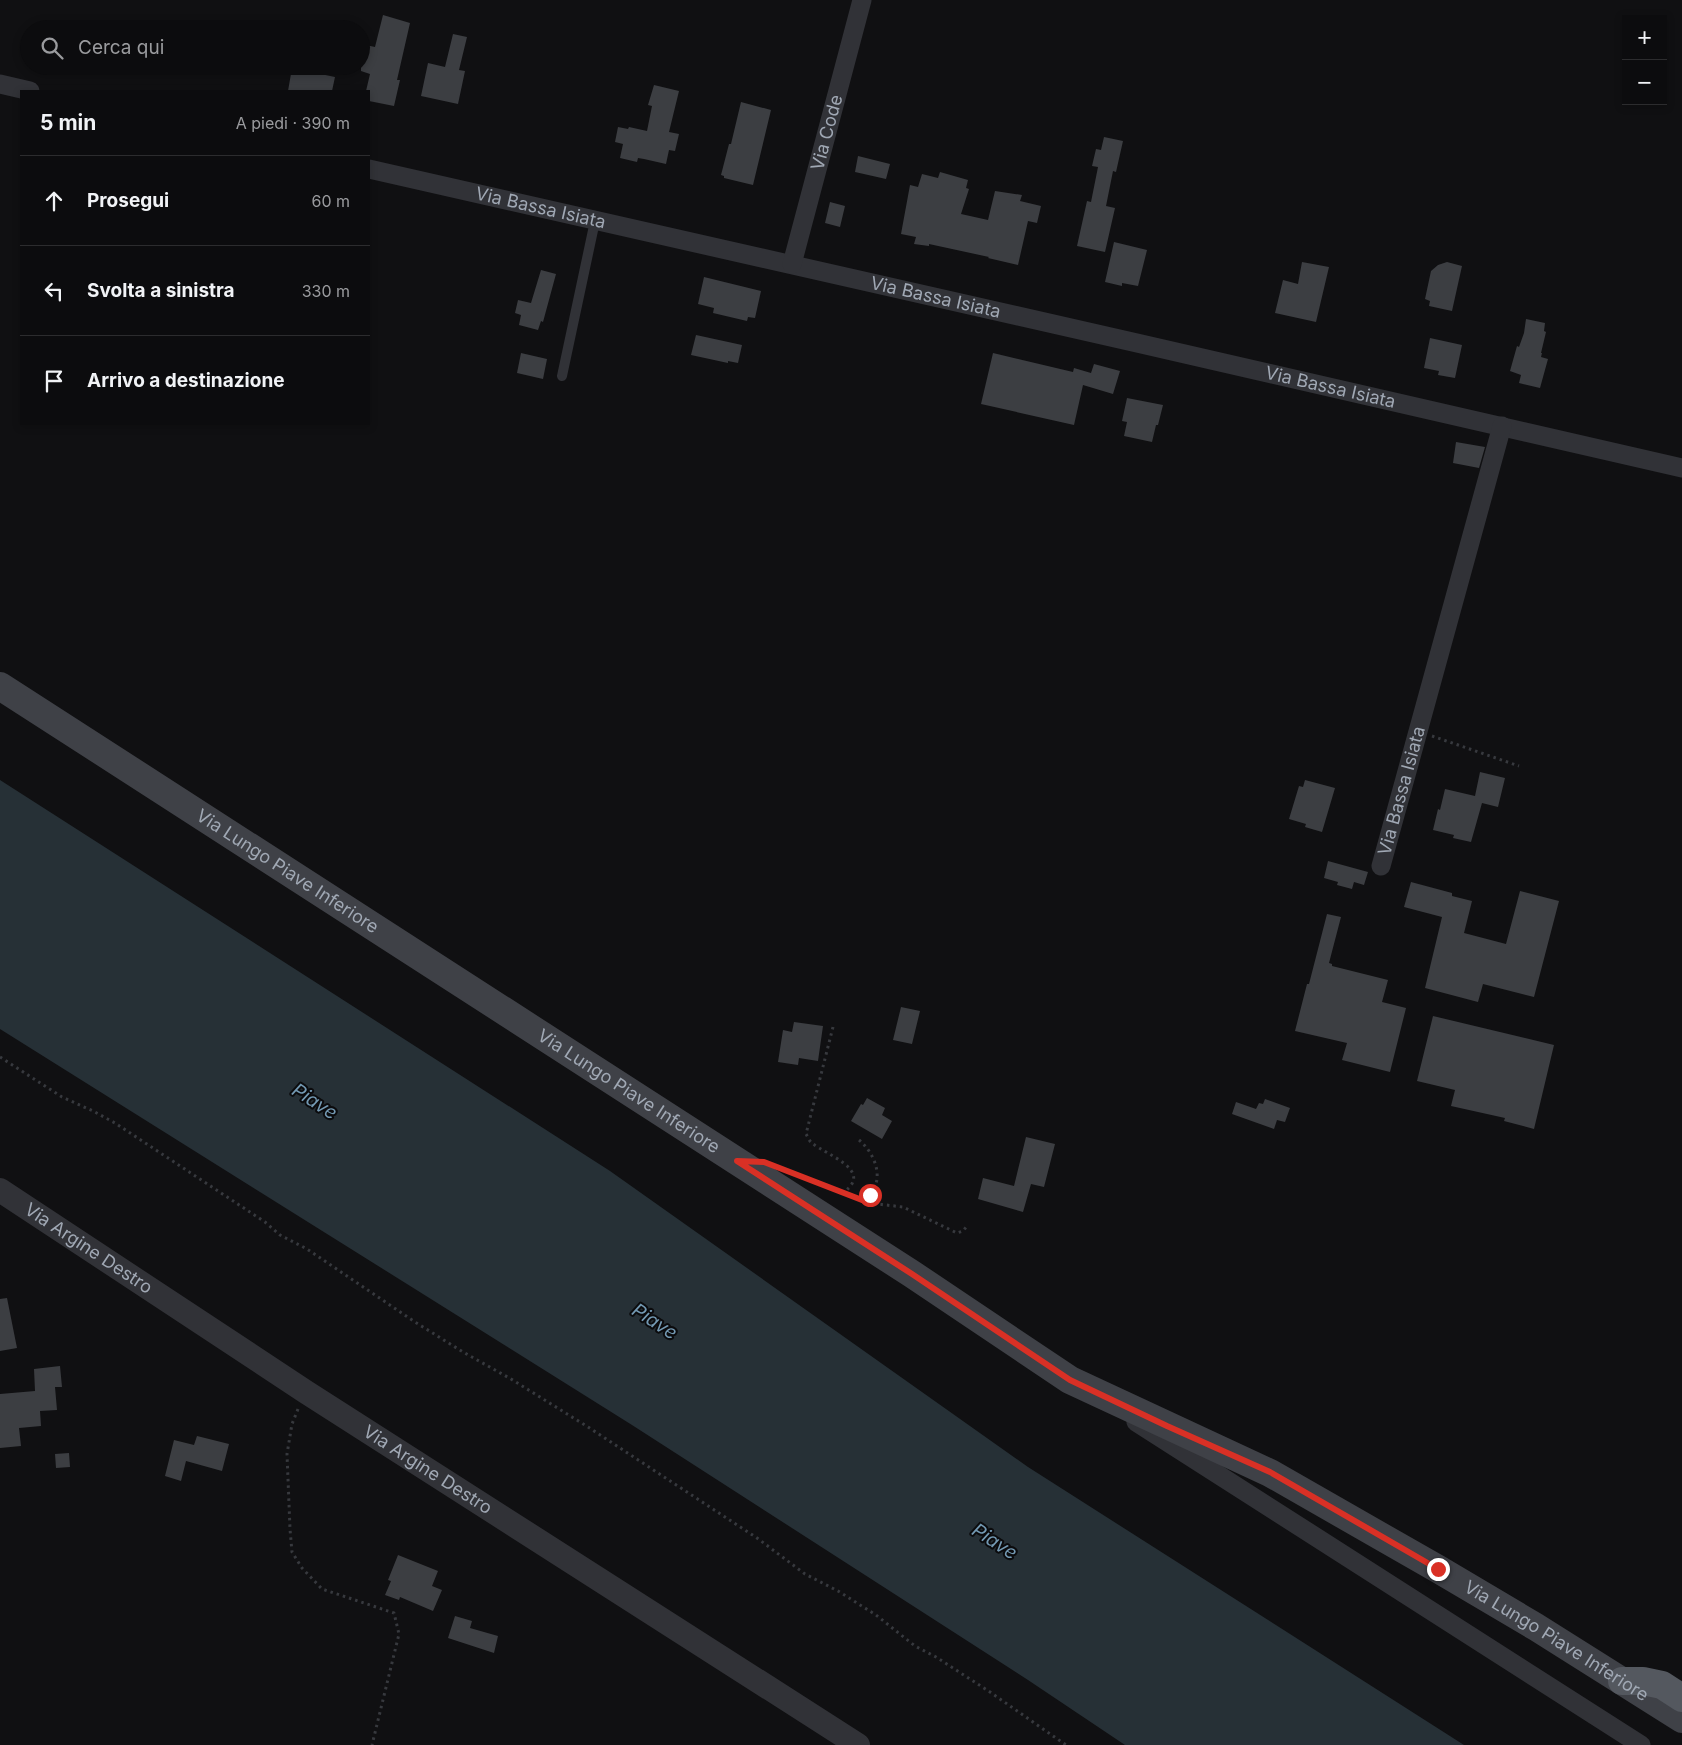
<!DOCTYPE html>
<html lang="it">
<meta charset="utf-8">
<style>
body{margin:0;font-family:Inter,sans-serif;background:#151517;color:#f1f3f6}
.controls{position:absolute;right:15px;top:15px;display:grid;overflow:hidden;border-radius:0px;box-shadow:0 2px 8px #0003}
.controls button{width:45px;height:45px;display:grid;place-items:center;padding:0;border:0;border-bottom:1px solid #2c2c2e;background:#0c0c0e;color:#f1f3f6;font:25px sans-serif}
.stop{position:absolute;width:15px;height:15px;margin:-11px;border:4px solid #d93025;border-radius:50%;background:#fff}
.stop.end{background:#d93025;border-color:#fff;box-shadow:0 1px 5px #0008}
.list{margin:0;padding:0;list-style:none}
h2{display:flex;justify-content:space-between;align-items:center;height:65px;margin:0;padding:0 20px;font-size:21px}
h2 small{font-size:16px;font-weight:400;color:#9a9b9e}
.list li{display:grid;grid-template-columns:32px 1fr auto;gap:15px;align-items:center;box-sizing:border-box;height:90px;padding:0 20px;border-top:1px solid #2c2c2e}
.list b{display:block;font-size:19px;white-space:nowrap}
.list em{font-size:16px;font-style:normal;color:#9a9b9e}
.icon{flex:none;width:28px;height:28px;fill:none;stroke:currentColor;stroke-width:2;stroke-linecap:round;stroke-linejoin:round}
.map{position:relative;flex:none;width:1682px;height:1745px;overflow:hidden}
.search{position:absolute;background:#0c0c0e;box-shadow:0 2px 8px #0003;left:20px;top:20px;width:350px;height:55px;display:flex;align-items:center;gap:12px;box-sizing:border-box;padding:0 18px;border-radius:28px;color:#9a9b9e;font-size:19px}
.panel{position:absolute;background:#0c0c0e;box-shadow:0 2px 8px #0003;left:20px;top:90px;width:350px;height:335px;border-radius:0px}
.map>svg:first-child{display:block}
.water{fill:#263036}
.building{fill:#3c3e42}
.lines{fill:none;stroke-linecap:round;stroke-linejoin:round}
.path{stroke:#37393e;stroke-width:3;stroke-dasharray:2.5 4;stroke-linecap:butt}
.service{stroke:#313237;stroke-width:10}
.minor{stroke:#313237;stroke-width:19}
.tertiary{stroke:#313237;stroke-width:24}
.secondary{stroke:#3f4147;stroke-width:28}
.trunk{stroke:#54585f;stroke-width:28}
.route{stroke:#d93025;stroke-width:6}
.labels{text-anchor:middle;stroke-width:4;stroke-linejoin:round;paint-order:stroke}
.street-label{font-size:18px;fill:#a0a8b4;stroke:#0b0b0d}
.water-label{font-size:19px;font-style:italic;fill:#7399b3;stroke:#0b0b0d}
</style>
<div class="map">
<svg width="1682" height="1745" viewBox="0 0 1682 1745">
<rect width="100%" height="100%" fill="#101012"/>
<path class="water" d="M0 780 610 1171 1028 1467 1464 1745H1125L1028 1680 632 1425 0 1029Z"/>
<path class="building" d="M383 15 410 23 397 80H400L394 106 369 101V91H366L370 74 361 71V44L375 47Z
M453 34 467 37 459 70 465 71 458 104 421 96 428 63 445 67Z
M292 68 335 77 332 91H288Z
M654 85 679 91 669 132 679 134 675 151 669 150 666 164 644 159 638 158 637 162 620 158 623 144 615 142 618 127 628 129 629 127 647 131 652 106 648 105Z
M741 102 771 110 753 185 724 178V176L721 175 729 144H731Z
M1104 137 1123 141 1116 172 1113 171 1106 206 1115 208 1105 252 1077 246 1087 201 1091 202 1098 167 1092 166 1096 149 1101 150Z
M858 156 890 164 886 179 855 172Z
M940 172 968 180 966 188 969 189 961 214 988 220 995 191 1022 195 1020 201 1041 206 1037 223 1028 221 1018 265 988 258 989 257 929 244V246L914 244 916 237 901 234 910 185 918 187 922 174 938 178Z
M830 202 845 206 840 227 825 223Z
M1114 242 1147 250 1138 286 1122 283V286L1105 282Z
M1302 262 1329 267 1316 322 1275 313 1283 280 1298 284Z
M1447 262 1462 266 1452 311 1429 306 1430 301 1425 299 1431 271 1438 265Z
M541 270 556 274 543 322 541 321 538 330 519 325 521 315 515 313 518 300 531 303Z
M704 277 761 291 755 318 748 317 747 321 713 313 714 308 698 304Z
M1526 319 1545 323 1544 331 1546 332 1541 353H1542L1541 357 1548 359 1540 388 1519 383 1521 375 1510 371 1517 346 1519 347 1524 333Z
M696 335 742 345 738 363 728 361V363L691 355Z
M1430 338 1462 345 1455 378 1438 375 1439 371 1424 368Z
M521 353 547 359 543 379 517 373Z
M993 353 1073 372 1074 368 1091 373 1094 364 1120 371 1113 394 1083 385 1074 425 981 404Z
M1127 398 1163 405 1158 425H1156L1152 442 1124 436 1127 422 1122 421Z
M1456 442 1485 447 1479 468 1453 463Z
M1480 772 1505 778 1498 807 1482 803 1471 842 1453 838 1454 835 1433 830 1438 809 1440 810 1445 789 1475 796Z
M1305 780 1335 788 1322 832 1305 827 1306 824 1289 819 1299 786 1303 787Z
M1328 861 1368 872 1364 885 1354 882 1352 889 1337 885 1338 882 1324 878Z
M1411 882 1452 893V896L1472 901 1464 933 1506 944 1520 891 1559 901 1534 997 1483 984 1478 1002 1425 988 1442 917 1404 907Z
M1327 914 1341 917 1329 963 1332 964V966L1388 980 1382 1002 1406 1008 1390 1072 1342 1060 1347 1043 1295 1031 1307 984H1309Z
M901 1007 920 1011 912 1044 893 1040Z
M1433 1016 1554 1045 1534 1129 1504 1121 1505 1118 1451 1106 1455 1090 1417 1081Z
M794 1022 823 1026 818 1061 799 1058 798 1065 778 1062 783 1030 792 1032Z
M867 1098 885 1108 882 1115 892 1121 882 1139 851 1121 861 1104 863 1105Z
M1265 1099 1290 1108 1285 1122 1277 1120 1274 1129 1232 1114 1236 1102 1256 1109 1259 1103 1263 1104Z
M1026 1137 1055 1144 1044 1187 1031 1184 1023 1212 978 1199 983 1178 1014 1186Z
M7 1298 17 1348 0 1351V1299Z
M60 1366 62 1387H55L57 1410 40 1411 41 1426 19 1428 21 1446 0 1448V1394L35 1391 34 1369Z
M197 1436 229 1444 222 1471 186 1461 181 1481 165 1476 174 1440 194 1445Z
M69 1453 70 1467 56 1468 55 1454Z
M398 1555 438 1571 432 1586 442 1590 433 1611 400 1597 399 1600 385 1595 391 1581 388 1580Z
M455 1616 472 1621 470 1628 498 1636 494 1653 448 1638Z"/>
<g class="lines">
<path class="path" d="M1432 736 1519 766
M833 1027 806 1134C808 1137 809 1141 812 1143 826 1155 874 1170 844 1192
M0 1057 62 1097 93 1111 115 1123 265 1222 280 1235 307 1249 415 1322 463 1352 511 1379 588 1427 757 1538 805 1574 838 1591 876 1615 915 1646 936 1657 990 1692 1066 1745
M859 1140C877 1155 887 1185 863 1200
M807 1179 869 1203 903 1207 957 1233 963 1231 967 1226
M298 1409 292 1424 287 1454 290 1529 292 1552 302 1568 322 1589 394 1613 399 1634 372 1745"/>
<path class="service" d="M562 376 595 221"/>
<g class="minor">
<path d="M0 84 30 91"/>
<path id="s1" d="M369 169 1137 343 1682 468"/>
<path id="s2" d="M792 264 862 0"/>
<path id="s3" d="M1381 866 1502 426"/>
<path d="M1136 1422 1641 1745"/>
</g>
<path class="tertiary" id="s4" d="M0 1190 306 1392 858 1745"/>
<path class="secondary" id="s5" d="M0 686 912 1274 1070 1380 1270 1473 1438 1569 1536 1627 1682 1719"/>
<path class="trunk" d="M1622 1681H1643L1662 1685 1682 1698"/>
</g>
<g class="lines">
<path class="route" d="M870 1195 862 1200 764 1162 737 1161 912 1274 1070 1380 1167 1426 1270 1472 1438 1569"/>
</g>
<g class="labels">
<g class="street-label">
<text dy="6" stroke="none"><textPath href="#s2" startOffset="136">Via Code</textPath></text>
<text dy="6" stroke="none"><textPath href="#s1" startOffset="176">Via Bassa Isiata</textPath></text>
<text dy="6" stroke="none"><textPath href="#s1" startOffset="581">Via Bassa Isiata</textPath></text>
<text dy="6" stroke="none"><textPath href="#s1" startOffset="986">Via Bassa Isiata</textPath></text>
<text dy="6" stroke="none"><textPath href="#s3" startOffset="78">Via Bassa Isiata</textPath></text>
<text dy="6" stroke="none"><textPath href="#s5" startOffset="342">Via Lungo Piave Inferiore</textPath></text>
<text dy="6" stroke="none"><textPath href="#s5" startOffset="748">Via Lungo Piave Inferiore</textPath></text>
<text dy="6" stroke="none"><textPath href="#s4" startOffset="106">Via Argine Destro</textPath></text>
<text dy="6" stroke="none"><textPath href="#s4" startOffset="511">Via Argine Destro</textPath></text>
<text dy="6" stroke="none"><textPath href="#s5" startOffset="1828">Via Lungo Piave Inferiore</textPath></text>
</g>
<g class="water-label">
<text transform="translate(315 1101) rotate(33)" y="7">Piave</text>
<text transform="translate(655 1321) rotate(33)" y="7">Piave</text>
<text transform="translate(995 1541) rotate(33)" y="7">Piave</text>
</g>
</g>
</svg>
<div class="controls">
<button>+</button>
<button>−</button>
</div>
<div class="stop" style="left:870px;top:1195px"></div>
<div class="stop end" style="left:1438px;top:1569px"></div>
<div class="search"><svg class="icon" aria-label="search" viewBox="0 0 24 24"><circle cx="10" cy="10" r="6"/><path d="M15 15l6 6"/></svg>Cerca qui</div>
<section class="panel">
<h2>5 min<small>A piedi · 390 m</small></h2>
<ul class="list">
<li><svg class="icon" aria-label="ahead" viewBox="0 0 24 24"><path d="M12 20V5M6 11l6-6 6 6"/></svg><div><b>Prosegui</b></div><em>60 m</em></li>
<li><svg class="icon" aria-label="left" viewBox="0 0 24 24"><path d="M17 20v-9H6M10 6l-5 5 5 5"/></svg><div><b>Svolta a sinistra</b></div><em>330 m</em></li>
<li><svg class="icon" aria-label="arrive" viewBox="0 0 24 24"><path d="M6 21V4h12l-3 4 3 4H6"/></svg><div><b>Arrivo a destinazione</b></div></li>
</ul>
</section>
</div>
